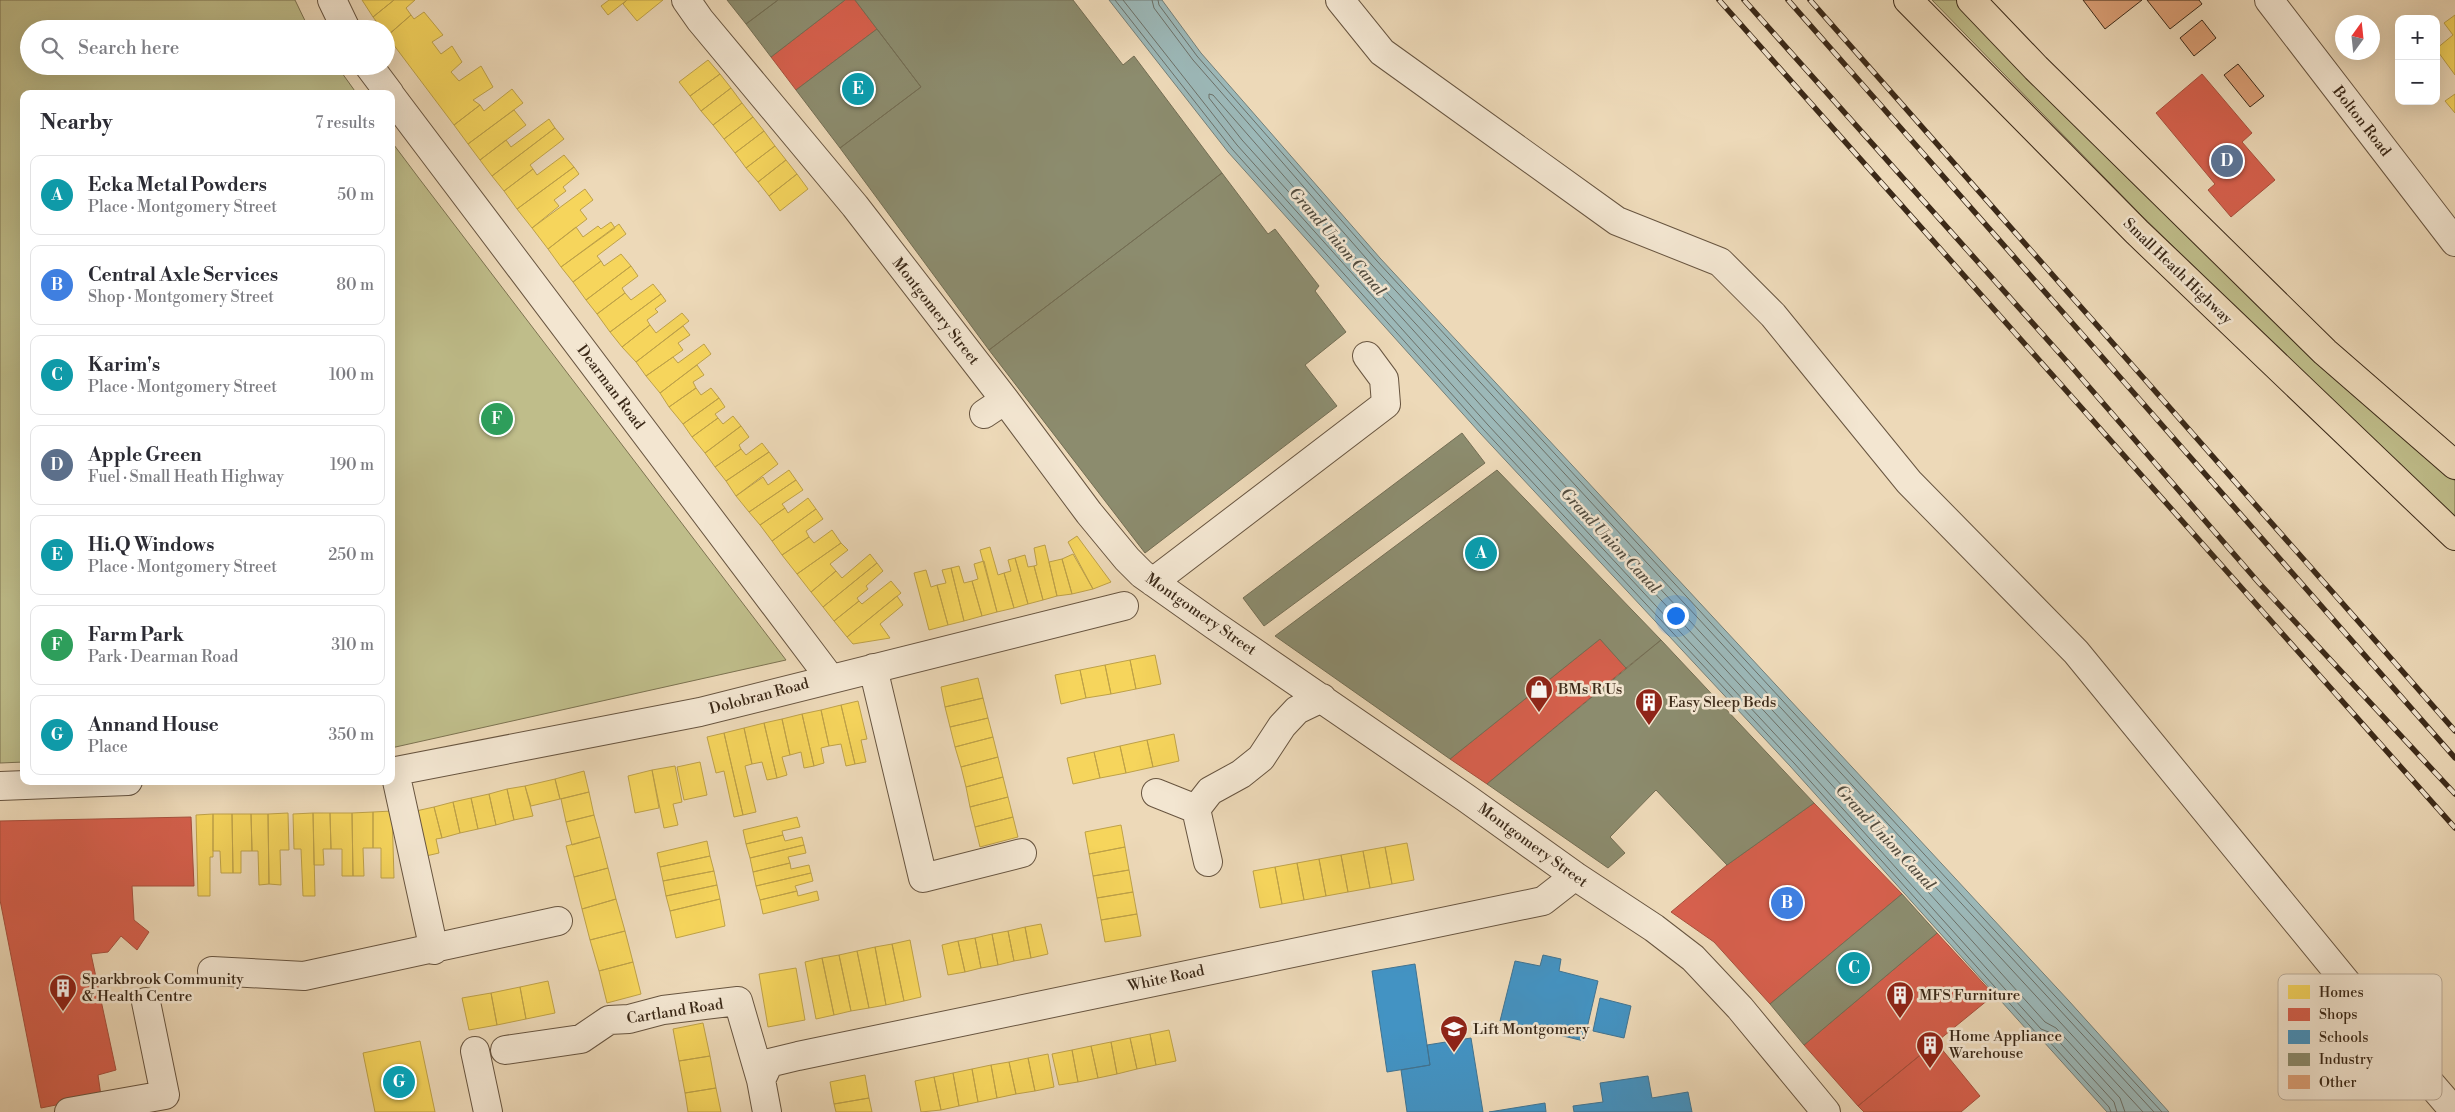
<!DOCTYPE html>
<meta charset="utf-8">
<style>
body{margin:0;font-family:"Libre Bodoni",serif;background:#f2f2f3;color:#2b2b33}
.controls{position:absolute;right:15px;top:15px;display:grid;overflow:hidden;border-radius:10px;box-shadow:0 5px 20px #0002}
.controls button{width:45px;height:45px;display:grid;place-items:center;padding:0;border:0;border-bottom:1px solid #e1e1e2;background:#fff;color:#2b2b33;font:25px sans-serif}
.compass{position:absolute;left:2335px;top:15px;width:45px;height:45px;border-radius:50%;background:#fff;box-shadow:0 5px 20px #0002;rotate:15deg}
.you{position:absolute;left:1675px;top:615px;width:18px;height:18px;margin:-12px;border:4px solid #fff;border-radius:50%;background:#1a73e8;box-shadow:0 0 0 8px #1a73e833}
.badge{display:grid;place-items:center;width:32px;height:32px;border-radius:50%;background:#2563eb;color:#fff;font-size:16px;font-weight:700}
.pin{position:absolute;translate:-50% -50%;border:2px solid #fff;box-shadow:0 1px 5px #0006}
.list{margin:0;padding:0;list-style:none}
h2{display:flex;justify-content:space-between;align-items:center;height:65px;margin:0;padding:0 20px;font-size:21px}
h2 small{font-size:16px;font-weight:400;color:#7c7c81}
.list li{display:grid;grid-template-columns:32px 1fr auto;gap:15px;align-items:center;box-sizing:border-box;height:80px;margin:0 10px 10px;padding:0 10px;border:1px solid #e1e1e2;border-radius:10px}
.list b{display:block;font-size:19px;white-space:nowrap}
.list p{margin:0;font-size:16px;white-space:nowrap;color:#7c7c81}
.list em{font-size:16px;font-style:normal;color:#7c7c81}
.icon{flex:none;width:28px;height:28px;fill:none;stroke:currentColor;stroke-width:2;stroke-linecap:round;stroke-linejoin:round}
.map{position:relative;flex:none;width:2455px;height:1112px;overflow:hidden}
.search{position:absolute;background:#fff;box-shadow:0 5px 20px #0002;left:20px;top:20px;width:375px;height:55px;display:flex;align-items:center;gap:12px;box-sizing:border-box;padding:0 18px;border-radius:28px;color:#7c7c81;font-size:19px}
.panel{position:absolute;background:#fff;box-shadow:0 5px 20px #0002;left:20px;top:90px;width:375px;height:695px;border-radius:10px}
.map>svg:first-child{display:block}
.green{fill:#bfbd8a;stroke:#7d7351}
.water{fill:#9cb8b8;stroke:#757f78}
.homes{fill:#f6d55c;stroke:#bea148}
.shops{fill:#d6604d;stroke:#a8503d}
.schools{fill:#4393c3;stroke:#417390}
.industry{fill:#8c8c6e;stroke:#746e54}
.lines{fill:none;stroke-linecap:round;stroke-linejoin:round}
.shore{stroke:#6c7068;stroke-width:1}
.building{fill:#dca077;stroke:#3b2918}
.minor-casing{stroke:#685540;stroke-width:30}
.highway-casing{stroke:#3b2918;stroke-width:30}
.minor{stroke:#f3e6d1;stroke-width:28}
.highway{stroke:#edd9b8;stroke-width:28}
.rail-casing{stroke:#3b2918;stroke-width:5.5}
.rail{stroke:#f3e6d1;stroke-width:4;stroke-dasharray:11;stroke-linecap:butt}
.labels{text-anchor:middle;stroke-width:5;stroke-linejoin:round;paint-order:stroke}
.street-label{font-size:15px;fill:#3b2918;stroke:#f3e6d1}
.poi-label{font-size:15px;fill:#3b2918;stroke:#f3e6d1;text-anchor:start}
.water-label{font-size:16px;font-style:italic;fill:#534d40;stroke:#f3e6d1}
.key{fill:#f3e6d1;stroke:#bcad9a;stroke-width:1}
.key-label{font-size:14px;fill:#3b2918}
</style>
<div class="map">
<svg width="2455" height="1112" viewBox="0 0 2455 1112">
<rect width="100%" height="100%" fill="#edd9b8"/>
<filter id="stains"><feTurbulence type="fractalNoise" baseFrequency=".004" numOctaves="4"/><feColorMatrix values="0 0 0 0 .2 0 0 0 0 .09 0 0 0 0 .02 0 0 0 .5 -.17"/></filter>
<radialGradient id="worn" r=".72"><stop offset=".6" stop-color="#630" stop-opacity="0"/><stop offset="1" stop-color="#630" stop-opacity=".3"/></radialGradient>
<path class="green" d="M0 0H295L309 29H29V66H337L357 94H24V762L0 763Z
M1932 0H1957L2085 136 2265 313 2455 481V520L2140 214Z
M391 141 418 177 786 660 391 748Z"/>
<path class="water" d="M1109 0H1162L1201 53 1380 258 2069 1001 2169 1112H2107L2043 1041 2036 1040 1790 766 1480 433 1228 152Z"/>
<path class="homes" d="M362 0H394L373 17Z
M394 0H415L406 8 411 15 387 36 386 29H382L373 17Z
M609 0H627L608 15 601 6Z
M627 0H663L637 21 623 4Z
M424 12 443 35 432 42 441 54 452 46 462 62 451 72 459 81 481 66 493 87 473 100 480 105 454 125 387 36 411 15 414 19Z
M2455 15V75L2436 49 2453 35 2444 23Z
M708 60 720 74 690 96 679 82Z
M720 74 731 88 701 111 690 96Z
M731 88 742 103 713 125 701 111Z
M512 89 523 103 468 144 454 125 480 105 484 111Z
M2455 94V113L2445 101Z
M742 103 753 117 724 139 713 125Z
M514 110 526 125 480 160 468 144Z
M753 117 764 131 735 153 724 139Z
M549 119 555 128 492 176 480 160 506 140 511 147Z
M555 128 564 139 530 165 533 169 504 191 492 176Z
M764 131 775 146 746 168 735 153Z
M775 146 786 160 758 182 746 168Z
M564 155 574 167 517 209 504 191 533 169 537 175Z
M786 160 797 174 769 196 758 182Z
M574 167 579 174 563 187 566 191 554 200 559 206 532 228 517 209Z
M797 174 808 189 780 211 769 196Z
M585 189 593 200 580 210 587 219 548 249 532 228Z
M611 222 615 228 561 267 548 249 576 227 583 237 598 226 601 229Z
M619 224 626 234 597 256 601 261 573 282 561 267Z
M621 254 631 266 586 300 573 282 601 261 604 266Z
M631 266 638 276 622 288 625 293 597 314 586 300Z
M653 284 661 294 610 332 597 314 625 293 631 300Z
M661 294 666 301 655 309 658 312 647 320 650 325 622 347 610 332Z
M682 313 689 321 636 362 622 347 650 325 656 333Z
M683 326 690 335 678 343 683 350 646 376 636 362Z
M704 344 711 354 660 393 646 376 673 357 678 363Z
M697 365 704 375 693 382 696 388 669 407 660 393Z
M696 388 701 395 711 388 719 398 683 424 669 407Z
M719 398 725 407 715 414 718 418 692 437 683 424Z
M733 416 741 426 705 453 692 437 718 418 723 424Z
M741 426 749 437 739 445 741 449 715 467 705 453Z
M762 443 769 452 726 481 715 467 741 449 746 455Z
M769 452 778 464 736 496 726 481Z
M789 470 796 480 749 512 736 496 763 477 768 485Z
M796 480 803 490 782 504 785 508 760 525 749 512Z
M808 498 816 509 772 541 760 525 785 508 788 513Z
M816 509 823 519 806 531 809 537 782 555 772 541Z
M832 530 841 543 797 574 782 555 809 537 814 543Z
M1077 536 1111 582 1093 589 1068 542Z
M841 543 848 550 830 564 836 571 811 592 797 574Z
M1045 545 1057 596 1043 600 1034 566 1037 565 1034 548Z
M990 547 998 575 1004 573 1014 608 997 612 980 550Z
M870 554 877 563 823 607 811 592 836 571 842 578Z
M1073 554 1093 589 1072 594 1062 559Z
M1025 555 1028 567 1034 566 1043 600 1028 604 1015 558Z
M1015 558 1028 604 1014 608 1004 573 1011 571 1008 560Z
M1062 559 1072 594 1057 596 1049 562Z
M984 561 997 612 982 616 972 581 978 579 974 564Z
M877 563 883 571 866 586 868 589 857 598 859 601 834 621 823 607Z
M959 566 964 583 972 581 982 616 964 621 951 568Z
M951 568 964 621 948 625 937 585 946 583 942 570Z
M926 570 931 587 937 585 948 625 929 630 914 573Z
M891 581 901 593 847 637 834 621 859 601 862 604Z
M897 596 903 605 880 624 890 638 853 644 847 637Z
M1155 655 1161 684 1136 689 1130 660Z
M1130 660 1136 689 1111 694 1105 665Z
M1105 665 1111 694 1086 698 1080 670Z
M1080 670 1086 698 1061 704 1055 675Z
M978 678 983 698 945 707 941 687Z
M983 698 988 718 950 727 945 707Z
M858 701 867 739 861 740 866 762 855 764 841 705Z
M841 705 855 764 846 766 841 744 829 746 821 710Z
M821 710 829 746 821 748 824 763 814 766 802 714Z
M802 714 814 766 804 768 801 752 790 755 782 719Z
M988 718 993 737 955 747 950 727Z
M782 719 790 755 782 757 787 775 777 778 764 723Z
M764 723 777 778 767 780 762 762 752 764 744 728Z
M744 728 752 764 745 766 756 812 743 815 724 733Z
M724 733 743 815 734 817 724 771 716 773 707 737Z
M1174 734 1179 761 1153 767 1147 740Z
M993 737 998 757 961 767 955 747Z
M1147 740 1153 767 1126 773 1120 746Z
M1120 746 1126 773 1100 778 1094 752Z
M1094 752 1100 778 1073 784 1067 758Z
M998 757 1003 777 966 787 961 767Z
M700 762 707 795 684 800 677 767Z
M675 766 682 802 673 804 678 825 664 828 652 770Z
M652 770 659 808 635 813 628 776Z
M584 771 589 792 560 799 555 779Z
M1003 777 1008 797 970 807 966 787Z
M555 779 560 799 531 806 525 786Z
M525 786 533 816 514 820 507 789Z
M507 789 514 820 496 825 489 794Z
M589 792 594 815 566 822 561 799Z
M489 794 496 825 478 829 471 798Z
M1008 797 1013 817 975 827 970 807Z
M471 798 478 829 460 833 453 802Z
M453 802 460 833 442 838 434 807Z
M434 807 442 838 436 839 439 853 426 856 416 811Z
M392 811 394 878H381V848H373V812Z
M373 812V848H363L364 876H353L352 813Z
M288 813 289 850H280L281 885 269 884 268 814Z
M313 813 315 896H303L301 849H294L293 814Z
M313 813H330L331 849H323L324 865H314Z
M330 813H352L353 876H342V849H331Z
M213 814V857H210V896H198L196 815Z
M213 814H232L233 873H221L220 851H213Z
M232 814H251L252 851H241V873H233Z
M251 814H268L269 884 259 885 258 851H252Z
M594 815 600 837 572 845 566 822Z
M797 817 800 827 782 831 783 835 746 844 743 830Z
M1013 817 1018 837 980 847 975 827Z
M1121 825 1125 847 1089 854 1085 832Z
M783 835 785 841 802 837 804 845 750 858 746 844Z
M600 837 608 868 574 877 566 846Z
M707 841 710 856 660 867 657 853Z
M1407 843 1414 880 1392 884 1385 847Z
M804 845 806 853 788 857 790 863 753 872 750 858Z
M1125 847 1129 870 1093 876 1089 854Z
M1385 847 1392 884 1370 888 1363 851Z
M1363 851 1370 888 1348 892 1341 855Z
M1341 855 1348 892 1326 896 1319 859Z
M710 856 714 871 663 881 660 867Z
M1319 859 1326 896 1304 900 1297 863Z
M790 863 791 869 809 865 811 873 756 886 753 872Z
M1297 863 1304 900 1282 904 1275 867Z
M1275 867 1282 904 1260 908 1253 871Z
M608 868 616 899 582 909 574 877Z
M1129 870 1133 892 1097 898 1093 876Z
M714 871 717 885 666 896 663 881Z
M811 873 813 881 795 886 797 891 760 900 756 886Z
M717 885 720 899 670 911 666 896Z
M797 891 798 896 817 891 819 900 763 914 760 900Z
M1133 892 1137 914 1101 920 1097 898Z
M616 899 625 931 590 940 582 909Z
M720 899 725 926 676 938 670 911Z
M1137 914 1141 936 1105 942 1101 920Z
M1041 924 1048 954 1031 958 1025 927Z
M1025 927 1031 958 1014 961 1008 931Z
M625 931 633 962 599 971 590 940Z
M1008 931 1014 961 998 965 992 934Z
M992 934 998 965 981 968 975 938Z
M975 938 981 968 965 972 958 941Z
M910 940 921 997 904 1001 892 944Z
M958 941 965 972 948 975 942 945Z
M892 944 904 1001 886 1005 875 947Z
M875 947 886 1005 869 1008 857 951Z
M857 951 869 1008 851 1011 839 955Z
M839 955 851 1011 834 1015 822 958Z
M822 958 834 1015 816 1019 805 962Z
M633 962 641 994 607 1003 599 971Z
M796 968 805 1020 768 1027 759 974Z
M548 981 555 1013 526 1019 520 987Z
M520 987 526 1019 497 1025 491 993Z
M491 993 497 1025 469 1030 462 998Z
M703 1023 710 1056 679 1061 673 1029Z
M1169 1030 1176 1061 1156 1065 1150 1034Z
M1150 1034 1156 1065 1137 1069 1130 1038Z
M1130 1038 1137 1069 1117 1074 1111 1042Z
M420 1041 435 1112H375L363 1053Z
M1111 1042 1117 1074 1098 1078 1091 1046Z
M1091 1046 1098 1078 1078 1082 1072 1050Z
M1072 1050 1078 1082 1059 1085 1052 1054Z
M1048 1054 1054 1087 1035 1091 1028 1058Z
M710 1056 716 1088 685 1093 679 1061Z
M1028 1058 1035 1091 1016 1094 1009 1062Z
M1009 1062 1016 1094 997 1098 991 1065Z
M991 1065 997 1098 978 1102 972 1069Z
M972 1069 978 1102 959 1106 953 1073Z
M953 1073 959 1106 941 1110 934 1077Z
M865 1075 869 1098 834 1104 830 1082Z
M934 1077 941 1110 921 1112 915 1081Z
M716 1088 721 1112H688L685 1093Z
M869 1098 872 1112H836L834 1104Z"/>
<path class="shops" d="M845 0H855L877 29 796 90 771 57Z
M2202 74 2252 133 2242 142 2275 180 2231 217 2208 190 2215 184 2156 113Z
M1600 639 1626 668 1487 784 1450 759Z
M1814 803 1902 894 1770 1004 1714 942 1671 912 1727 865Z
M191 817 194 886H132L134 920 149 932 137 950 121 936 108 952 91 954 116 1070 98 1075 101 1096 41 1108 0 900V821Z
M1937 933 1994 995 1858 1106 1804 1045Z
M1936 1042 1980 1096 1961 1112H1864L1858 1106Z"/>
<path class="schools" d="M1543 955 1561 959 1559 971 1598 981 1584 1041 1500 1021 1515 961 1540 966Z
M1415 964 1430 1065 1387 1072 1372 971Z
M1600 998 1631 1006 1624 1038 1593 1031Z
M1471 1038 1483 1112H1407L1401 1070 1430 1065 1427 1045Z
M1648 1076 1652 1098 1688 1092 1692 1112H1574L1573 1106 1603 1102 1600 1083Z
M1545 1103 1546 1112H1489Z"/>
<path class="industry" d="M727 0H778L746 24Z
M778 0H845L771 57 746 24Z
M855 0H1073L1123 65 1134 56 1222 173 989 350 840 148 921 87Z
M877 29 921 87 840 148 796 90Z
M1222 173 1268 234 1275 229 1319 286 1315 291 1346 332 1305 365 1337 406 1145 553 989 350Z
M1462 433 1485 463 1264 626 1243 598Z
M1497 470 1661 640 1626 668 1600 639 1450 759 1275 636Z
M1661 640 1814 803 1727 865 1656 790 1610 837 1625 853 1608 868 1487 784Z
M1902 894 1937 933 1804 1045 1770 1004Z"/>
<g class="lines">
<path class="shore" d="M1115 0 1232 149 1483 429 1794 763 2038 1035 2046 1038 2109 1107 2111 1112
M1123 0 1237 145 1488 425 1798 759 2041 1029 2051 1033 2114 1102 2117 1112
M1152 0 1154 8 1193 60 1372 265 2154 1112
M1158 0 1159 5 1197 56 1377 261 2162 1112
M2125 1112 2120 1098 2056 1028 2045 1022 1804 754 1494 420 1242 140 1209 98V94L1213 95 1367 271 2143 1112"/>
</g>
<path class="building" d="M2083 0H2142L2105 29Z
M2147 0H2199L2202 4 2170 29Z
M2202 20 2216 38 2194 56 2180 38Z
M2238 64 2264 96 2250 107 2224 75Z"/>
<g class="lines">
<g class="minor-casing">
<path id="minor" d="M332 0 346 29
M686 0 700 20 855 206 1005 400 1089 513 1127 559 1142 574 1214 625 1466 798 1575 876 1654 928 1693 958 1740 1008 1826 1112
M1340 0 1382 52 1617 221 1720 262 1773 315 1909 482 2076 652 2405 1054 2455 1112
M2269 0 2455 242
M369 66 390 94
M391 96 830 678
M984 414 1005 400
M1153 582 1386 404 1384 379 1367 356
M873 668 923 878 1022 853
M391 772 700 712 1124 606
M395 772 434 950
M0 786 128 781
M1156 793 1196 809
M1208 862 1196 809 1210 791 1241 774 1261 758 1282 726 1297 710 1322 698
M212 971 304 976 558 921
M505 1050 581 1039 609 1020 629 1019 663 1010 738 1001 761 1080 767 1112
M475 1051 488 1112
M761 1080 769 1063 798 1056 1543 901 1575 876
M69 1112 165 1095 146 1002"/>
</g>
<g class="highway-casing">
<path id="highway" d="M1908 0 2137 232 2455 536
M1971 0 2036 68 2325 352 2455 465"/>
</g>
<use href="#minor" class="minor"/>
<use href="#highway" class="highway"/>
<g class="rail-casing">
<path id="rail" d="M1719 0 2455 828
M1744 0 2070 365 2259 583 2455 794
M1788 0 2455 758
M1810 0 2455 731"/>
</g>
<use href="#rail" class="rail"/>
</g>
<defs>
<g id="shop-pin" transform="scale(1.4375)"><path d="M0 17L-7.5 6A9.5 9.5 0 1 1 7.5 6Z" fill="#8f2418" stroke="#f3e6d1"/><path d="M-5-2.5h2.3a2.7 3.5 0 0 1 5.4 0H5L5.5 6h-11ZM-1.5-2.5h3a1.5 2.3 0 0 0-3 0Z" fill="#fff"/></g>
<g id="building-pin" transform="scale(1.4375)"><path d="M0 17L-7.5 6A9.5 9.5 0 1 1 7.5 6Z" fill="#8f2418" stroke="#f3e6d1"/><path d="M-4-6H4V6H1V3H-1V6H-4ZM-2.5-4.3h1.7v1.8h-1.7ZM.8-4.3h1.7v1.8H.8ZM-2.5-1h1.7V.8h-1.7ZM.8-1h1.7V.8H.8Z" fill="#fff"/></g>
<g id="school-pin" transform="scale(1.4375)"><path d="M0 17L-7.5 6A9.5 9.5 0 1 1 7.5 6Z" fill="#8f2418" stroke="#f3e6d1"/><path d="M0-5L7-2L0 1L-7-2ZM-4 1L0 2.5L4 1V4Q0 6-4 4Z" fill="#fff"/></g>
</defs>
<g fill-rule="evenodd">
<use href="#shop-pin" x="1539" y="689"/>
<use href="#building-pin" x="1649" y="702"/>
<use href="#building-pin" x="63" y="988"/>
<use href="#building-pin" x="1900" y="995"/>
<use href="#school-pin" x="1454" y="1029"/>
<use href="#building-pin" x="1930" y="1045"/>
</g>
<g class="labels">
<g class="street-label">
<text transform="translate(2362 121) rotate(52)" y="5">Bolton Road</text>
<text transform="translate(2178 271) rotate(44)" y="5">Small Heath Highway</text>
<text transform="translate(936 311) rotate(52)" y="5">Montgomery Street</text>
<text transform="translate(611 387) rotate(53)" y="5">Dearman Road</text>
<text transform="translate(1201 614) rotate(35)" y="5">Montgomery Street</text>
<text transform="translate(759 696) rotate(-15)" y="5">Dolobran Road</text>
<text transform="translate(1533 845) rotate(36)" y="5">Montgomery Street</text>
<text transform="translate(1166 978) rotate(-12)" y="5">White Road</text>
<text transform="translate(675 1011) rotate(-9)" y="5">Cartland Road</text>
</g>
<g class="poi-label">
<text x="1558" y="694">BMs R Us</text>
<text x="1668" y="707">Easy Sleep Beds</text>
<text x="82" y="984">Sparkbrook Community<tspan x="82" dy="17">&amp; Health Centre</tspan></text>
<text x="1919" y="1000">MFS Furniture</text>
<text x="1473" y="1034">Lift Montgomery</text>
<text x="1949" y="1041">Home Appliance<tspan x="1949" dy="17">Warehouse</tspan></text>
</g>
<g class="water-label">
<text transform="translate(1338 241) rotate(49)" y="6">Grand Union Canal</text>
<text transform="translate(1611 540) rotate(47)" y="6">Grand Union Canal</text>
<text transform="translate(1886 837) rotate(47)" y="6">Grand Union Canal</text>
</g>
</g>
<rect x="2278" y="974" width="164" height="126" rx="8" class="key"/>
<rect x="2288" y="985" width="22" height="14" fill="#f6d55c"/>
<rect x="2288" y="1008" width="22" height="13" fill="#d6604d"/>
<rect x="2288" y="1030" width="22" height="14" fill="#4393c3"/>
<rect x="2288" y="1053" width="22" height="13" fill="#8c8c6e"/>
<rect x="2288" y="1075" width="22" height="14" fill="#dca077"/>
<g class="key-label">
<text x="2319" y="997">Homes</text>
<text x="2319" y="1019">Shops</text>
<text x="2319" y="1042">Schools</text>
<text x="2319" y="1064">Industry</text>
<text x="2319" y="1087">Other</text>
</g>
<rect width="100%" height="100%" filter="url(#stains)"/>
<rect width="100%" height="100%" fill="url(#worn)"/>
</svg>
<div class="controls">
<button>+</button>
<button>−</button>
</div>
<svg class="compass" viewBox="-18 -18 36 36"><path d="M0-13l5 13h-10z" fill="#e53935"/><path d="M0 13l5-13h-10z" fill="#7c7c81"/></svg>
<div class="you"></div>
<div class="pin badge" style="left:1481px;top:553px;background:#0f9aa8">A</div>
<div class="pin badge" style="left:1787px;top:903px;background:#3f7fe0">B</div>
<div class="pin badge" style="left:1854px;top:968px;background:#0f9aa8">C</div>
<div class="pin badge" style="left:2227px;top:161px;background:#5c6f8a">D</div>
<div class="pin badge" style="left:858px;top:89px;background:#0f9aa8">E</div>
<div class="pin badge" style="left:497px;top:419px;background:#2e9e5b">F</div>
<div class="pin badge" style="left:399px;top:1082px;background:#0f9aa8">G</div>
<div class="search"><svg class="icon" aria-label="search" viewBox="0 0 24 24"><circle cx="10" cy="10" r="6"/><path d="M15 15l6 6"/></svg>Search here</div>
<section class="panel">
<h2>Nearby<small>7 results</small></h2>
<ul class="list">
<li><span class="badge" style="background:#0f9aa8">A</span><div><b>Ecka Metal Powders</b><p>Place · Montgomery Street</p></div><em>50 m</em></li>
<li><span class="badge" style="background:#3f7fe0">B</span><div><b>Central Axle Services</b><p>Shop · Montgomery Street</p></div><em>80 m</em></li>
<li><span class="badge" style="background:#0f9aa8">C</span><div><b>Karim's</b><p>Place · Montgomery Street</p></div><em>100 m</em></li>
<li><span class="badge" style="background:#5c6f8a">D</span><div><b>Apple Green</b><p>Fuel · Small Heath Highway</p></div><em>190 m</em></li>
<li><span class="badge" style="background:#0f9aa8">E</span><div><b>Hi.Q Windows</b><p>Place · Montgomery Street</p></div><em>250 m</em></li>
<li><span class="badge" style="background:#2e9e5b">F</span><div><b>Farm Park</b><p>Park · Dearman Road</p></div><em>310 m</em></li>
<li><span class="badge" style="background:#0f9aa8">G</span><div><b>Annand House</b><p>Place</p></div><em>350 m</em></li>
</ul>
</section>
</div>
